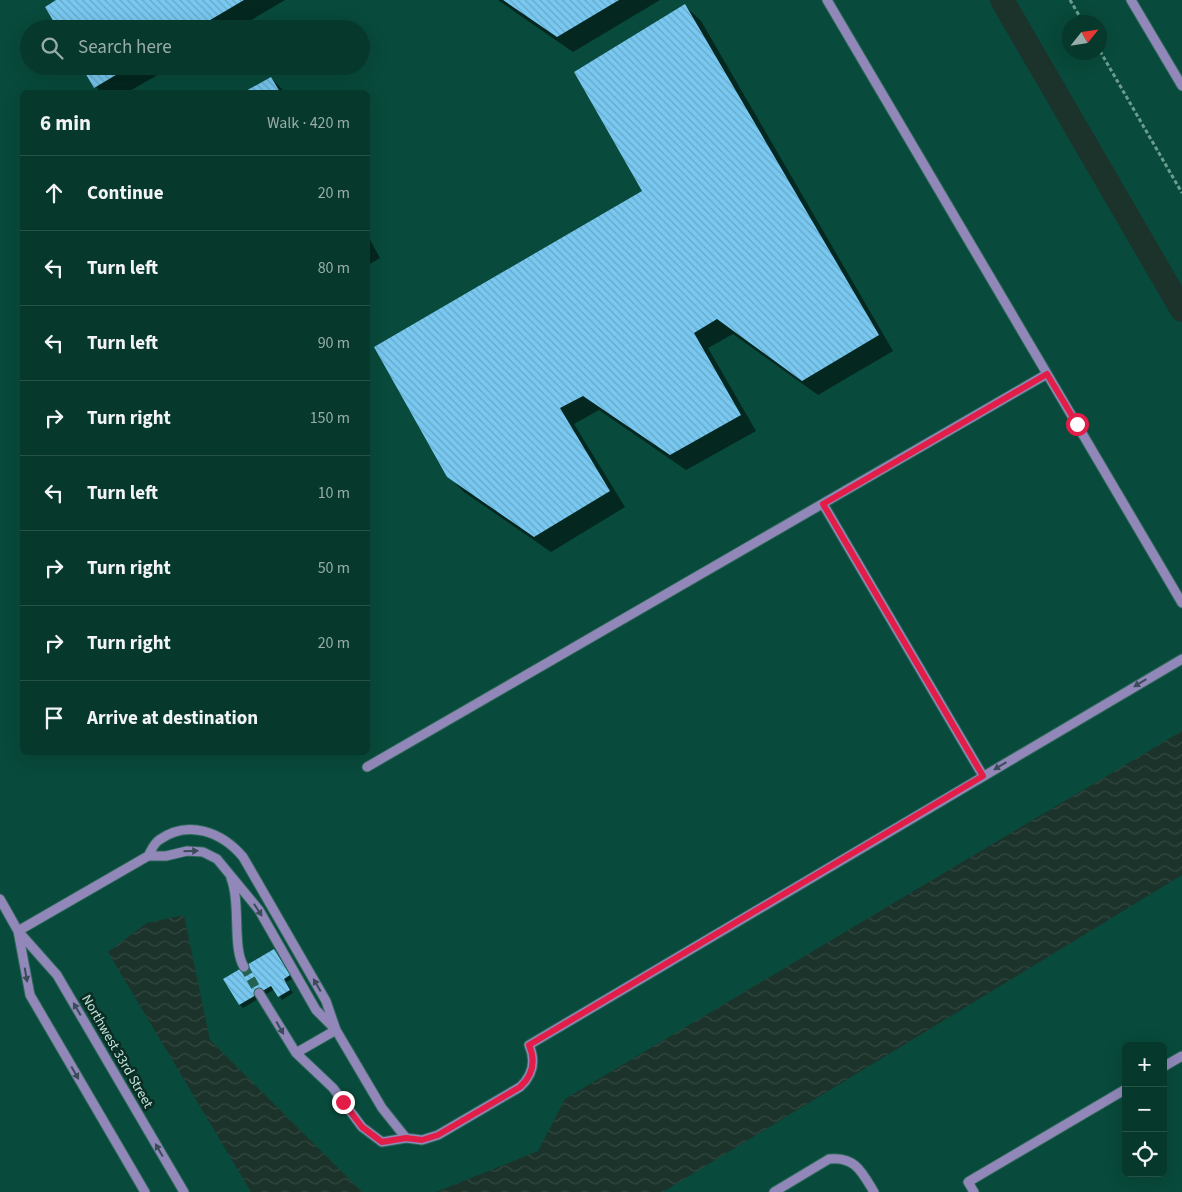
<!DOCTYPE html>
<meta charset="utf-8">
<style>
body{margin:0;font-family:"Source Sans 3",sans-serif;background:#144338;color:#f1f3f6}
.controls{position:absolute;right:15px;bottom:15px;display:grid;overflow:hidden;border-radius:8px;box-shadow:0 5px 20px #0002}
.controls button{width:45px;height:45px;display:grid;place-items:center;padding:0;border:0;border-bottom:1px solid #275248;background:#06382c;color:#f1f3f6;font:25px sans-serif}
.compass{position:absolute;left:1062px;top:15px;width:45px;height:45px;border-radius:50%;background:#06382c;box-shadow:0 5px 20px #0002;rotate:60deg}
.stop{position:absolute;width:15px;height:15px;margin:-11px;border:4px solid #e11d48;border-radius:50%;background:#fff}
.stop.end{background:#e11d48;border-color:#fff;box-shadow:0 1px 5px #0008}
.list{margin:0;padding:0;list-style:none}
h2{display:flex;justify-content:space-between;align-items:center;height:65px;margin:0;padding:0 20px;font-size:21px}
h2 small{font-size:16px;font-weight:400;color:#98aca9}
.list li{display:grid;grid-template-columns:32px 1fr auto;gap:15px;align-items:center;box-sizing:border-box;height:75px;padding:0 20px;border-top:1px solid #275248}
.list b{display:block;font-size:19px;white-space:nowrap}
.list em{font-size:16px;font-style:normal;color:#98aca9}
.icon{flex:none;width:28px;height:28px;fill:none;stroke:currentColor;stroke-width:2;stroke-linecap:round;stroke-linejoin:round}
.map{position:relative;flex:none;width:1182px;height:1192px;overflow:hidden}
.search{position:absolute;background:#06382c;box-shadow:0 5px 20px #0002;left:20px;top:20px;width:350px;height:55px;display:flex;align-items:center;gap:12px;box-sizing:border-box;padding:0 18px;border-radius:28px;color:#98aca9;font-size:19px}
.panel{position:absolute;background:#06382c;box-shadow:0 5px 20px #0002;left:20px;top:90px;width:350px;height:665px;border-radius:8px}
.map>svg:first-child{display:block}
.water{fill:url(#water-waves)}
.shadow{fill:#0007}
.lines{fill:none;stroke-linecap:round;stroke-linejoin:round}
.canal{stroke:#1c332c;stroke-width:24}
.building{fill:url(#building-back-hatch)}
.minor-tunnel{stroke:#246152;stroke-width:9;stroke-dasharray:9 4.5;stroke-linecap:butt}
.minor-casing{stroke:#2d695a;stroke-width:11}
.path{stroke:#6b9d8f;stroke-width:3;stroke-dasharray:4 2.5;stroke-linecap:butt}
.minor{stroke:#9188b9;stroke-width:9}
.oneway{fill:#3a4c58}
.route{stroke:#e11d48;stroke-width:6}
.labels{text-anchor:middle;stroke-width:5;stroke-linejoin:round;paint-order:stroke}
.street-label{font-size:14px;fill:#c0e4d7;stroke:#0b2c24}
</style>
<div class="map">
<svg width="1182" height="1192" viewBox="0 0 1182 1192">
<defs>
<pattern id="water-waves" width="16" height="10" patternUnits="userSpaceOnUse" patternTransform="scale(1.25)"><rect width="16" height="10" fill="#1c332c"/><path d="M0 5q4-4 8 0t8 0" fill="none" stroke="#314740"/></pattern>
<pattern id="building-back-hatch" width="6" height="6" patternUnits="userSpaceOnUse" patternTransform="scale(1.25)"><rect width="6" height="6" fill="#78c8f1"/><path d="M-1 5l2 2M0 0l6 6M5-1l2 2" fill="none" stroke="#68a7c5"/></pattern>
</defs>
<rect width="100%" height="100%" fill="#084a3b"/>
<path class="water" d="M1182 731V875L663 1192H436L538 1151 565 1099Z
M184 915 210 1040 362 1192H251L108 952 147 923Z"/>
<path class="shadow" d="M59 0H285L236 29H60Z
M498 0H660L573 52Z
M685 6 701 21 893 351 818 395 733 334 708 348 756 431 686 470 599 410 574 424 625 507 551 552 464 492 448 476 644 191Z
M82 66H173L128 92H100Z
M271 78 285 92H246Z
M368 236 380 258 368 265Z
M274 951 292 979 286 982 293 993 282 1000 275 989 243 1008 240 1005Z"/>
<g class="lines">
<path class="canal" d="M1002 0 1182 310"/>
</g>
<path class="building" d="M56 0H244L195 29H58L45 7Z
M503 0H619L557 37Z
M685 4 879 335 802 381 717 319 694 333 741 415 670 455 583 396 560 408 610 491 534 537 447 477 374 347 642 191 574 72Z
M81 66H131L94 88Z
M271 77 280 92H244Z
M274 949 290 975 284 979 290 990 278 997 271 986 239 1005 223 979Z"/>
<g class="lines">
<path class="minor-tunnel" d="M244 967 259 993"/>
<g class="minor-casing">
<path id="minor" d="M827 0 1182 603
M1131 0 1182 86
M823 504 983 776
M367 767 1047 374
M148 856H166L187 851 203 852 217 859 259 910 316 1010 333 1027
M231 878C241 904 232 948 244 967
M0 899 18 931 57 975 184 1192
M18 931 148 856C151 851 154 843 159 840 188 819 222 832 243 857L326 1001 336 1030 382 1108 406 1138
M18 931 30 995 145 1192
M259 993 296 1053 333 1088 362 1127 382 1142 406 1138 422 1140 438 1135 520 1087C533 1075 536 1061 529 1045L1182 659
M296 1053 336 1030
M1163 1067 1182 1056
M774 1192 829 1159C855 1156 862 1172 874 1192
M974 1192 968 1182 1126 1089"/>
</g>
<path class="path" d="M1070 0 1083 22
M1100 51 1182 193"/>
<use href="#minor" class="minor"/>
</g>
<defs><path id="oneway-solid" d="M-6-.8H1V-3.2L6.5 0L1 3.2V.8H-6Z" transform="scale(1.25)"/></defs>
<g class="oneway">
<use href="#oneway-solid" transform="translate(1140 683) rotate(149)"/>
<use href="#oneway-solid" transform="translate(1000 766) rotate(149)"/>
<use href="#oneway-solid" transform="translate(191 851) rotate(-1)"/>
<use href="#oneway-solid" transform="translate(258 910) rotate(57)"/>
<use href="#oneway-solid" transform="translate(26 975) rotate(80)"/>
<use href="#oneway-solid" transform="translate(317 985) rotate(-120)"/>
<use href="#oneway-solid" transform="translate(77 1009) rotate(-120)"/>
<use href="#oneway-solid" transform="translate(280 1028) rotate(60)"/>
<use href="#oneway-solid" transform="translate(75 1073) rotate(60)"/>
<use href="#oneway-solid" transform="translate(159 1150) rotate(-120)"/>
</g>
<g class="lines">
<path class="route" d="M343 1102 362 1127 382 1142 406 1138 422 1140 438 1135 520 1087C533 1075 536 1061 529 1045L983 776 823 504 1047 374 1077 424"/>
</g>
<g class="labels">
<g class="street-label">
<text transform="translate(118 1051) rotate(60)" y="5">Northwest 33rd Street</text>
</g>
</g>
</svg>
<div class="controls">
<button>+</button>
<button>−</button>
<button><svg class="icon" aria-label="locate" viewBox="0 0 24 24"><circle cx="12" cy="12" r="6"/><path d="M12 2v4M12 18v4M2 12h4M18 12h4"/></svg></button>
</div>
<svg class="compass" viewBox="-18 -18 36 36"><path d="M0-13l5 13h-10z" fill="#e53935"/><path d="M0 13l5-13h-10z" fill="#98aca9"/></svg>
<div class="stop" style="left:1077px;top:424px"></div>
<div class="stop end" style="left:343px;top:1102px"></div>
<div class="search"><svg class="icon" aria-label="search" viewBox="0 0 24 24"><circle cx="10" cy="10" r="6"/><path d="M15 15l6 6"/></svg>Search here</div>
<section class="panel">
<h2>6 min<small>Walk · 420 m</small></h2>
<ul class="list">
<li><svg class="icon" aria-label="ahead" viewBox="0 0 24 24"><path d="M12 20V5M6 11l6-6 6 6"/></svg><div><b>Continue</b></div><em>20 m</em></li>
<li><svg class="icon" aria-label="left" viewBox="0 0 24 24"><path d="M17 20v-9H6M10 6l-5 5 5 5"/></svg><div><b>Turn left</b></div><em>80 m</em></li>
<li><svg class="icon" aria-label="left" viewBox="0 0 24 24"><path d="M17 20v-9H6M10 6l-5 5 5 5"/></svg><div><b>Turn left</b></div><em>90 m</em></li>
<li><svg class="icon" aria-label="right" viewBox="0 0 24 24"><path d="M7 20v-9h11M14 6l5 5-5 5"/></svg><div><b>Turn right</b></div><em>150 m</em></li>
<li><svg class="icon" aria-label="left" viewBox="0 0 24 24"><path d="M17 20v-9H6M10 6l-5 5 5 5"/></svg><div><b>Turn left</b></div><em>10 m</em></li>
<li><svg class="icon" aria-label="right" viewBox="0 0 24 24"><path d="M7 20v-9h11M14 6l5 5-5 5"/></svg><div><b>Turn right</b></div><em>50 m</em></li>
<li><svg class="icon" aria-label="right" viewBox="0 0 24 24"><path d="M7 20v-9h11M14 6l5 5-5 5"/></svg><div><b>Turn right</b></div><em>20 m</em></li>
<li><svg class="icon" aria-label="arrive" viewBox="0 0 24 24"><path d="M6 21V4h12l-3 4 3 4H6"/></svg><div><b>Arrive at destination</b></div></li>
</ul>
</section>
</div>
